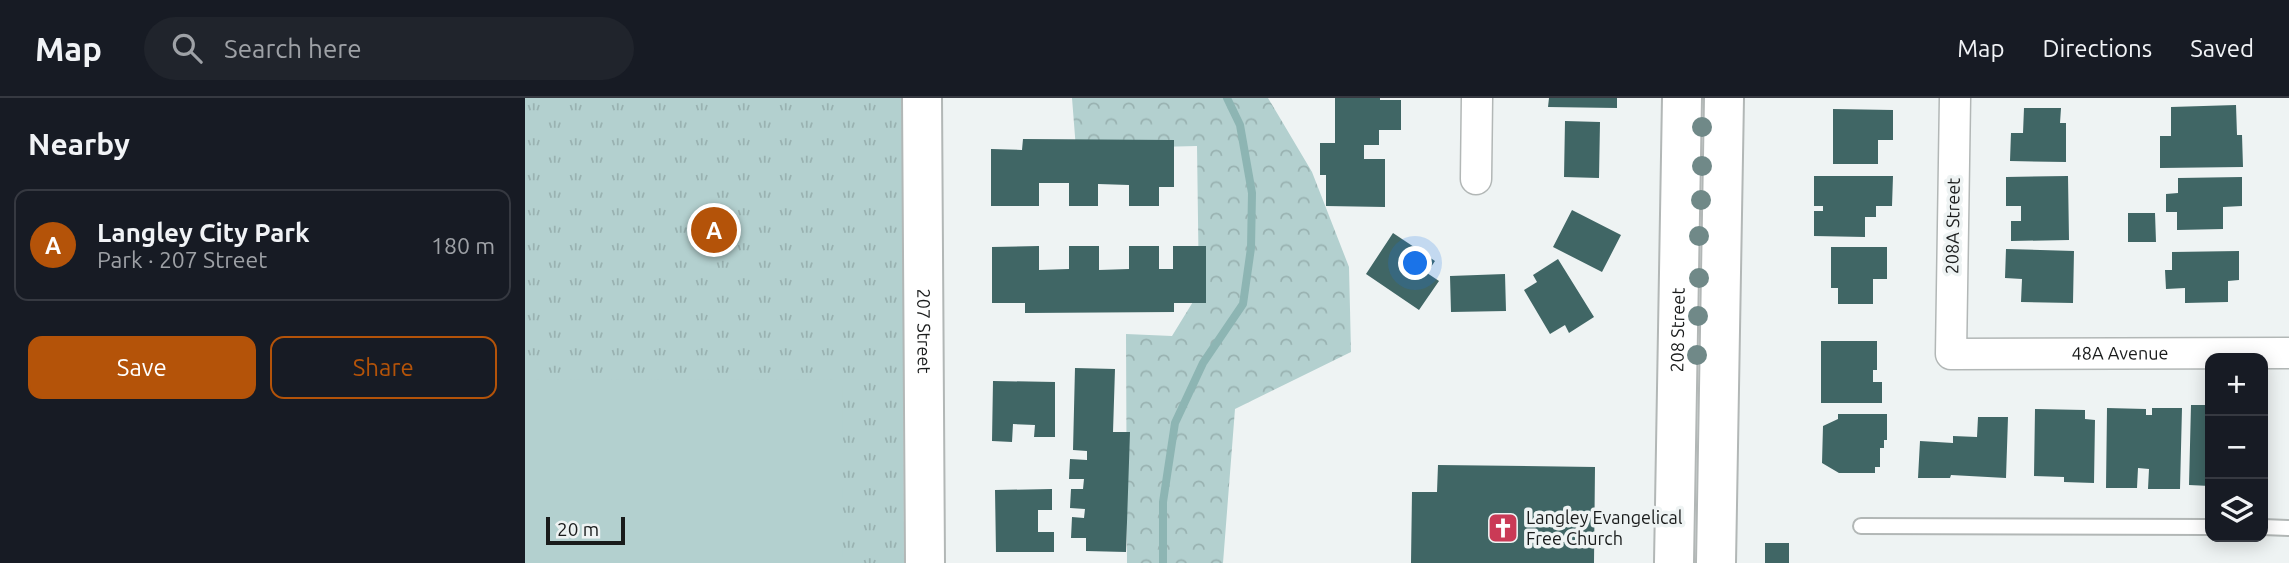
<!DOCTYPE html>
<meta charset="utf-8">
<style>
body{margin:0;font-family:Ubuntu,sans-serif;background:#20242c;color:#f1f3f6}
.controls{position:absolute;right:21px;bottom:21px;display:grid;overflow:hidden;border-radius:14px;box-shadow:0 4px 18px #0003}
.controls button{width:63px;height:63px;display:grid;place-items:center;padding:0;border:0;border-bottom:2px solid #363941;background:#171b24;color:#f1f3f6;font:35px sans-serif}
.scale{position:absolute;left:21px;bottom:18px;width:79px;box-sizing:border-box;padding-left:7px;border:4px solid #191b1b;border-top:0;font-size:19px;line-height:24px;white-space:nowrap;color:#191b1b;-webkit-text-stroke:5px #eef3f3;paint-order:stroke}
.you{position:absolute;left:891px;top:166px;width:24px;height:24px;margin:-18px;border:5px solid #fff;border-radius:50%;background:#1a73e8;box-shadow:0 0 0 10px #1a73e833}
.badge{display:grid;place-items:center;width:46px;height:46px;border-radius:50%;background:#b45309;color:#fff;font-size:23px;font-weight:700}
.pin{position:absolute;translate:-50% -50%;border:4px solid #fff;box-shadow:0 2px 7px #0006}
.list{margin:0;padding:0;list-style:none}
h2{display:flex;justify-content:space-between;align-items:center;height:91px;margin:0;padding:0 28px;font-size:30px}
h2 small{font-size:23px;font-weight:400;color:#9ea1a6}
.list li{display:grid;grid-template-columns:46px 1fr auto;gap:21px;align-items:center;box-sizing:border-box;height:112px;margin:0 14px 14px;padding:0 14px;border:2px solid #363941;border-radius:14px}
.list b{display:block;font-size:26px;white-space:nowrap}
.list p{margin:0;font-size:23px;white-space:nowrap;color:#9ea1a6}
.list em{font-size:23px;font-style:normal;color:#9ea1a6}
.actions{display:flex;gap:14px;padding:21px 28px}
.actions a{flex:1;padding:16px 0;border:2px solid #b45309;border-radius:14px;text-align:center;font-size:24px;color:#b45309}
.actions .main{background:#b45309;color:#fff}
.icon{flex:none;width:38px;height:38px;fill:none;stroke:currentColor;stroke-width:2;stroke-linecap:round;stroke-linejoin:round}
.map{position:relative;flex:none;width:1764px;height:465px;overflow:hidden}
header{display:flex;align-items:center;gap:42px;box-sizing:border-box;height:98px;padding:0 35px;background:#171b24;border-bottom:2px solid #363941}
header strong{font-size:33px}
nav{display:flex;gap:38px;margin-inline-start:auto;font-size:24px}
.search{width:490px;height:63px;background:#20242c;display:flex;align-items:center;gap:18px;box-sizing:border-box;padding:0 24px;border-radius:38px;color:#9ea1a6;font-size:26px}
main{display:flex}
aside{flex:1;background:#171b24}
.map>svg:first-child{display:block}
.grass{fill:url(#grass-tufts)}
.forest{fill:url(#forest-crowns)}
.pitch{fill:#b3d0cf}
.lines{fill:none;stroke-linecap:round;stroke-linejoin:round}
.stream{stroke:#8db5b3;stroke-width:8}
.building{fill:#406665}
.lane-casing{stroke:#b2b7b6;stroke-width:18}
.street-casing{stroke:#b2b7b6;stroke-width:33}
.secondary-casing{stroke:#b2b7b6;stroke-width:42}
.lane{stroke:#fff;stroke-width:14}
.street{stroke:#fff;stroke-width:30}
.secondary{stroke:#fff;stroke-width:38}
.tree{fill:#708988}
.labels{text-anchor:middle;stroke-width:7;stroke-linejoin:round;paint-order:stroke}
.street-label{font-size:18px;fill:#191b1b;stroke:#eef3f3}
.poi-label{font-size:18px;fill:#191b1b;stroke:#eef3f3;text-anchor:start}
</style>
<header>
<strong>Map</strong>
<div class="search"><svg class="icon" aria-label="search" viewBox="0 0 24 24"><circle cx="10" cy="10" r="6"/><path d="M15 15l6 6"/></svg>Search here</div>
<nav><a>Map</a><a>Directions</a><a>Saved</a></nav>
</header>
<main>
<aside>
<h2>Nearby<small></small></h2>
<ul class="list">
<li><span class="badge">A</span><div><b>Langley City Park</b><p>Park · 207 Street</p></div><em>180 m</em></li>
</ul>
<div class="actions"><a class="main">Save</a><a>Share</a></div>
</aside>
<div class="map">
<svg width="1764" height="465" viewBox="0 0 1764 465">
<defs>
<pattern id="grass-tufts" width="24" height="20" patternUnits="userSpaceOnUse" patternTransform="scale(1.75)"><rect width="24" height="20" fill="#b3d0cf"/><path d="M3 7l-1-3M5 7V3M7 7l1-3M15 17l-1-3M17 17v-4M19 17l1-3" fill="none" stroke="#99b2b1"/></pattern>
<pattern id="forest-crowns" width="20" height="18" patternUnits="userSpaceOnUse" patternTransform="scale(1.75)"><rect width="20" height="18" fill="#b3d0cf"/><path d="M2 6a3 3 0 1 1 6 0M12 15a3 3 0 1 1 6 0" fill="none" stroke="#99b2b1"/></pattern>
</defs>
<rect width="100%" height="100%" fill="#eef3f3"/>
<path class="grass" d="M0 0H378L379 465H0Z"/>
<path class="forest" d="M547 0H743L787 74 824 169 826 254 710 311 698 465H602L601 236 647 238 674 194 672 48 551 51Z"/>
<path class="pitch" d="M0 281 318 282 317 465H0Z"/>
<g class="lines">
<path class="stream" d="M638 465V404L650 325 678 265 718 206 726 150 727 95 715 27 702 0"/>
</g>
<path class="building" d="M810 0H855V2H876V32H854V47H839V61H860V109L801 108V77H795V45H810Z
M1024 0H1092V10L1023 9Z
M1711 7 1712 37H1717L1718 69 1635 70V38H1646V9Z
M1499 10H1536L1535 25H1541V64L1485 63 1486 35H1498Z
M1308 11 1368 12V42H1353V66H1308Z
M1040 23 1075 24 1074 80 1039 79Z
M498 41 649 42V89H634V108H604V87L573 86V108H544V85H514V108H466V51L497 52Z
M1289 78H1368L1367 108H1351V119H1340V139L1289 138V113H1298V108H1289Z
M1543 78 1544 142 1486 143V123H1496V108H1481V79Z
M1717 79V108L1698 109V131L1652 132V114H1641V96L1653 95V80Z
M1047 112 1096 137 1077 174 1028 149Z
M1603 115H1630L1631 144H1603Z
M868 135 910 163 902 175 914 183 894 212 841 176Z
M514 148V172L544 171V148H574V172L604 171V148H634V171H648V148H681V205H649V214L500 215V205H467V149Z
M1306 149H1362V181H1348V206H1313V190H1306Z
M1481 151 1549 153 1548 205 1496 204 1497 181 1480 180Z
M1714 153V182L1703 183V204L1660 205V190L1641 191 1640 172H1647V154Z
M1033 161 1069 219 1044 235 1040 227 1025 236 999 192 1012 184 1008 177Z
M980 176 981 213 926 214 925 178Z
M1296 243H1352V272H1348V284H1357V305H1296Z
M550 270 590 271 588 334H605L601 454 561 453V440H546L547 419 559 420 560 411 545 410 546 391H558L559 381H544L545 361 562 362V353L548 352Z
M468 283 530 284V339H509L510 327 488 326 487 344 467 343Z
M1666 307H1685V388L1664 387Z
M1582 310 1621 311V317H1627V310H1657L1655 391H1623L1624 371 1613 370 1612 390H1581Z
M1510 311 1560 312V321L1570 322 1569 385 1539 384V379L1509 378Z
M1313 316H1362V342H1359V350H1355V369H1350V375H1314L1297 365 1298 328 1313 321Z
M1453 319H1483L1481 380 1426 377 1425 380H1393L1395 343 1428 345V338L1452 339Z
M913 367 1070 369 1069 465H886L887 394H912Z
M527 391V412H513V434H529V454H471L470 392Z
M1240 445H1264V465H1240Z"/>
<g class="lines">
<g class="lane-casing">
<path id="lane" d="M1336 428 1685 429
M1738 429 1764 430"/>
</g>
<g class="street-casing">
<g id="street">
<path id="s1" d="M1430 0 1426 256 1764 255"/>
<path d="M951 81 952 0"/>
</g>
</g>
<g class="secondary-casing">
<g id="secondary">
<path id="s2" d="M397 0 400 465"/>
<path id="s3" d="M1149 465 1157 0"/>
<path d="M1191 465 1199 0"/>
</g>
</g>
<use href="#lane" class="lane"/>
<use href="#street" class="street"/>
<use href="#secondary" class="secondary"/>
</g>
<g class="tree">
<circle cx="1177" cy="29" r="10"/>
<circle cx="1177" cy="68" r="10"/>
<circle cx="1176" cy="102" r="10"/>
<circle cx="1174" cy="138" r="10"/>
<circle cx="1174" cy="180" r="10"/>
<circle cx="1173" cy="218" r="10"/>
<circle cx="1172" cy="257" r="10"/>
</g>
<defs>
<g id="church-square" transform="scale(1.575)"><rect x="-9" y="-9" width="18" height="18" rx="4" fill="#ca3a56" stroke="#eef3f3"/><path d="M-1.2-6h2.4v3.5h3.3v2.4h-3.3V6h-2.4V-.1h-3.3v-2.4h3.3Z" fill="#fff"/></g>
</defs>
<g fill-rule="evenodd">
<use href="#church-square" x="978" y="430"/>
</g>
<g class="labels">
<g class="street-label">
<text transform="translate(1428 128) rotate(-89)" y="6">208A Street</text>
<text dy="6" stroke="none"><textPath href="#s3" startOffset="233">208 Street</textPath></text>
<text dy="6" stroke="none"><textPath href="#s2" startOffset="233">207 Street</textPath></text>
<text dy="6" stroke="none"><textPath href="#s1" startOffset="425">48A Avenue</textPath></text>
</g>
<g class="poi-label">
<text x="1001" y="426">Langley Evangelical<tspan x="1001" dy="21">Free Church</tspan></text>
</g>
</g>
</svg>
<div class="controls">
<button>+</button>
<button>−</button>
<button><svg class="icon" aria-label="layers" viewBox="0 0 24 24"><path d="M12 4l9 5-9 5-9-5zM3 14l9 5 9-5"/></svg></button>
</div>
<div class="scale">20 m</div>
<div class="you"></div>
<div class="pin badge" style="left:189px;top:132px">A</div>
</div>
</main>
